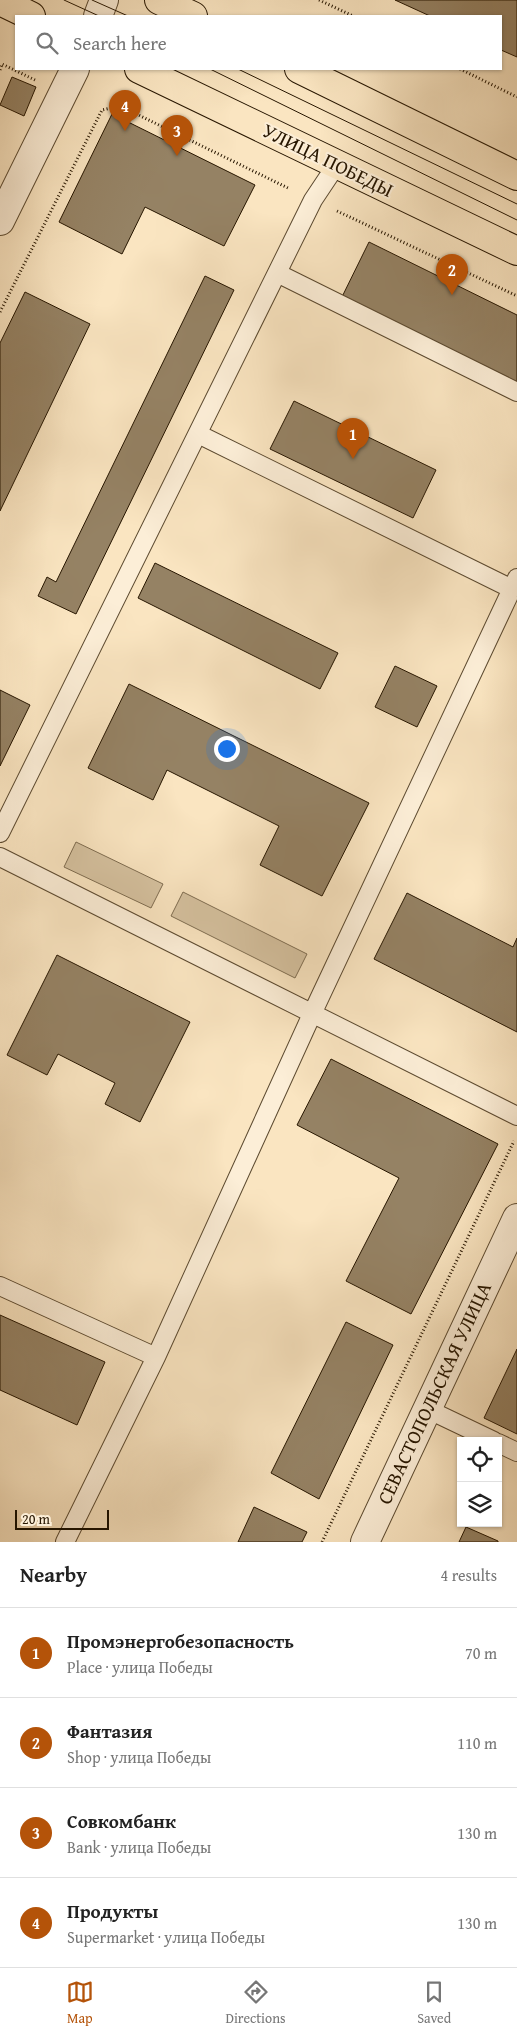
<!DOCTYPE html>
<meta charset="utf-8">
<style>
body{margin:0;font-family:"Gentium Book Plus",serif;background:#f2f2f2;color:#222}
.controls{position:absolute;right:15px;bottom:15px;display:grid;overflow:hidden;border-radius:0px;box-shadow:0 1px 4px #0004}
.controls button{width:45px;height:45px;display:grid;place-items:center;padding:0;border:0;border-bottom:1px solid #e0e0e0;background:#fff;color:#222;font:25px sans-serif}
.scale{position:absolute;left:15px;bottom:12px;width:94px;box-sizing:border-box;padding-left:5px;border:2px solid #271600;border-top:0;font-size:14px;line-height:18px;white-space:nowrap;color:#271600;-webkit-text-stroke:4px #fceed7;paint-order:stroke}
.you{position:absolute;left:226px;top:748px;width:18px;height:18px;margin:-12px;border:4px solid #fff;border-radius:50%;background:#1a73e8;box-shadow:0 0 0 8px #1a73e833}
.badge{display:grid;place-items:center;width:32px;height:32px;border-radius:50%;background:#b45309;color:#fff;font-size:16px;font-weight:700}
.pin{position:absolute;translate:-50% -41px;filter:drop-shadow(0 1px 2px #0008)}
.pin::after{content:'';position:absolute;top:26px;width:18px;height:15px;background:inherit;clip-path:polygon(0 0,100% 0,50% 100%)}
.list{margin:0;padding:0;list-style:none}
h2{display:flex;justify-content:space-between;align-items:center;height:65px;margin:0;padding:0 20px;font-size:21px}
h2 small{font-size:16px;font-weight:400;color:#767676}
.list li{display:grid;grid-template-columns:32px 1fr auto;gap:15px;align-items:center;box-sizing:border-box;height:90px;padding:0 20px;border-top:1px solid #e0e0e0}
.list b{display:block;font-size:19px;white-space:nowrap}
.list p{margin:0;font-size:16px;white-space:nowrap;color:#767676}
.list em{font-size:16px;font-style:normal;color:#767676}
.icon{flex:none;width:28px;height:28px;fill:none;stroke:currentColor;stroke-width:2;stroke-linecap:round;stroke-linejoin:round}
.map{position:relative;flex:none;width:517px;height:1542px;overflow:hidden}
.search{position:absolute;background:#fff;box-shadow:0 1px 4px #0004;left:15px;right:15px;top:15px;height:55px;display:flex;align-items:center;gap:12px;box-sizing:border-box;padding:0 18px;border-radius:0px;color:#767676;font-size:19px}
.sheet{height:425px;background:#fff}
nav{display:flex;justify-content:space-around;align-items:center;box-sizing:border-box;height:70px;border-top:1px solid #e0e0e0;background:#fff;font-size:14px;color:#767676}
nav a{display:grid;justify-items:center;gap:2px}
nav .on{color:#b45309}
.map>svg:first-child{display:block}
.green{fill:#d6c2a0;stroke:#7e6c50}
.building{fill:#958264;stroke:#271600}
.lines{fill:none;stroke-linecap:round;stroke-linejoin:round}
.lane-casing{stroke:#5c4a30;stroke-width:20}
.street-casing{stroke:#5c4a30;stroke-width:30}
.primary-casing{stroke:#271600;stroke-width:30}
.path{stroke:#271600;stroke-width:3;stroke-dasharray:1 2.5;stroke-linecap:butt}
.lane{stroke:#fceed7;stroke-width:18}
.street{stroke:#fceed7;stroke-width:28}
.primary{stroke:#fae5c1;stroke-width:28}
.tram{stroke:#271600;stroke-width:1}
.labels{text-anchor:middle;stroke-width:4;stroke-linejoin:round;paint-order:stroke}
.street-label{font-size:20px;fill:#271600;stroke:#fceed7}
</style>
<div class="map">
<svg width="517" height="1542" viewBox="0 0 517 1542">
<rect width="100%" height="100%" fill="#fae5c1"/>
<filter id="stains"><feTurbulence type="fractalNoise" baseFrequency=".004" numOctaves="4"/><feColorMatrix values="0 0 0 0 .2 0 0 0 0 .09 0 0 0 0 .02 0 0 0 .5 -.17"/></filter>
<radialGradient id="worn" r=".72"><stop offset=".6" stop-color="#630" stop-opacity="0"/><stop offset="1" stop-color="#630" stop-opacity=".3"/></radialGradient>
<path class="green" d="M76 842 163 884 151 908 64 867Z
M183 892 307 954 295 978 171 916Z"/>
<path class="building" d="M395 0H517V57L501 50V16H430Z
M12 77 36 87 24 116 0 105Z
M112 114 255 185 224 246 145 207 122 254 59 222Z
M369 242 517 315V394L338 305Z
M205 276 234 290 76 614 38 596 47 577 56 582Z
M25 292 90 324 0 511V343Z
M294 401 436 470 413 518 270 449Z
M155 563 338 653 320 689 138 598Z
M395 666 437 686 417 727 375 707Z
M129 684 369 803 322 896 260 865 279 826 167 770 153 800 88 768Z
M0 690 30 705 0 766Z
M407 893 513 947 517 938V1032L374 959Z
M57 955 190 1022 140 1122 105 1104 115 1083 58 1054 47 1075 7 1055Z
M331 1059 498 1144 411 1314 346 1281 399 1178 297 1125Z
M0 1315 105 1362 77 1425 0 1390Z
M346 1322 393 1345 319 1499 271 1473Z
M517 1349V1434L484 1418Z
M254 1507 307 1532 302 1542H238Z
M466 1527 498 1541V1542H459Z"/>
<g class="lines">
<g class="lane-casing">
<path id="lane" d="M277 273 517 392
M198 434 512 589
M0 833 313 200 337 164
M0 857 517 1116
M0 1286 156 1357
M427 1409 494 1441
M498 1443 517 1452
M65 1542 156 1357 312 1014 517 578"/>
</g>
<g class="street-casing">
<path id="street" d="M98 16 104 0
M0 221 75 69
M365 1542 517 1218"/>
</g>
<g class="primary-casing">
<path id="primary" d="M159 0 193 16
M0 1 31 16
M139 69 517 251
M299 69 517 176"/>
</g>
<path class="path" d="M319 0 353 16
M460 69 517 97
M0 70 2 64 37 81
M337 211 517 296
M0 312 102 110 120 106 290 189
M322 1542 514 1141"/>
<use href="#lane" class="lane"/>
<use href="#street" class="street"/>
<use href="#primary" class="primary"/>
<path class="tram" d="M64 0 99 16
M92 0 128 16
M210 69 517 220
M238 69 517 204"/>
</g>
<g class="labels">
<g class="street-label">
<text transform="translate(328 160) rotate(26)" y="7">УЛИЦА ПОБЕДЫ</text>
<text transform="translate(434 1393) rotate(-65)" y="7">СЕВАСТОПОЛЬСКАЯ УЛИЦА</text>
</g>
</g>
<rect width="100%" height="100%" filter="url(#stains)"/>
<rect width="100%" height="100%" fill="url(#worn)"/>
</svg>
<div class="controls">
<button><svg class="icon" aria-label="locate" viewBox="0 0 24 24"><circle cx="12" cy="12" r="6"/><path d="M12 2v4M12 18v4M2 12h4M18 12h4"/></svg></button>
<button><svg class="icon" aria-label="layers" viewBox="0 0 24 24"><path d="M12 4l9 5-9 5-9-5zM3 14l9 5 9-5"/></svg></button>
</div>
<div class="scale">20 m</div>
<div class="you"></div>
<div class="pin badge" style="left:353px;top:459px">1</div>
<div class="pin badge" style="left:452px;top:295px">2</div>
<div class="pin badge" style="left:177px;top:156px">3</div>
<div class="pin badge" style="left:125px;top:131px">4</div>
<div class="search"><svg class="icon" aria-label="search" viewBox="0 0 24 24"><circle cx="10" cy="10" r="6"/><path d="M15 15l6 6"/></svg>Search here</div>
</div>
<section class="sheet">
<h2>Nearby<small>4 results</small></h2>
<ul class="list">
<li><span class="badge">1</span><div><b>Промэнергобезопасность</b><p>Place · улица Победы</p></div><em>70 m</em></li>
<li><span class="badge">2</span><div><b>Фантазия</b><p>Shop · улица Победы</p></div><em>110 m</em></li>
<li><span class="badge">3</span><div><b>Совкомбанк</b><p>Bank · улица Победы</p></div><em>130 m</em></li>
<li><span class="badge">4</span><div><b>Продукты</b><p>Supermarket · улица Победы</p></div><em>130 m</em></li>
</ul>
</section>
<nav>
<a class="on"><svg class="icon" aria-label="map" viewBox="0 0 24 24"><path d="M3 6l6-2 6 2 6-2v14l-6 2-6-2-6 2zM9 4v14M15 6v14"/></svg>Map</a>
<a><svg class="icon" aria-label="directions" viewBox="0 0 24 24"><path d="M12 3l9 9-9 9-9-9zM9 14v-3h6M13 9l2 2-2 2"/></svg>Directions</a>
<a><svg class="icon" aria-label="saved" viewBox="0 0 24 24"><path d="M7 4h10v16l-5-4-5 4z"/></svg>Saved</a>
</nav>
